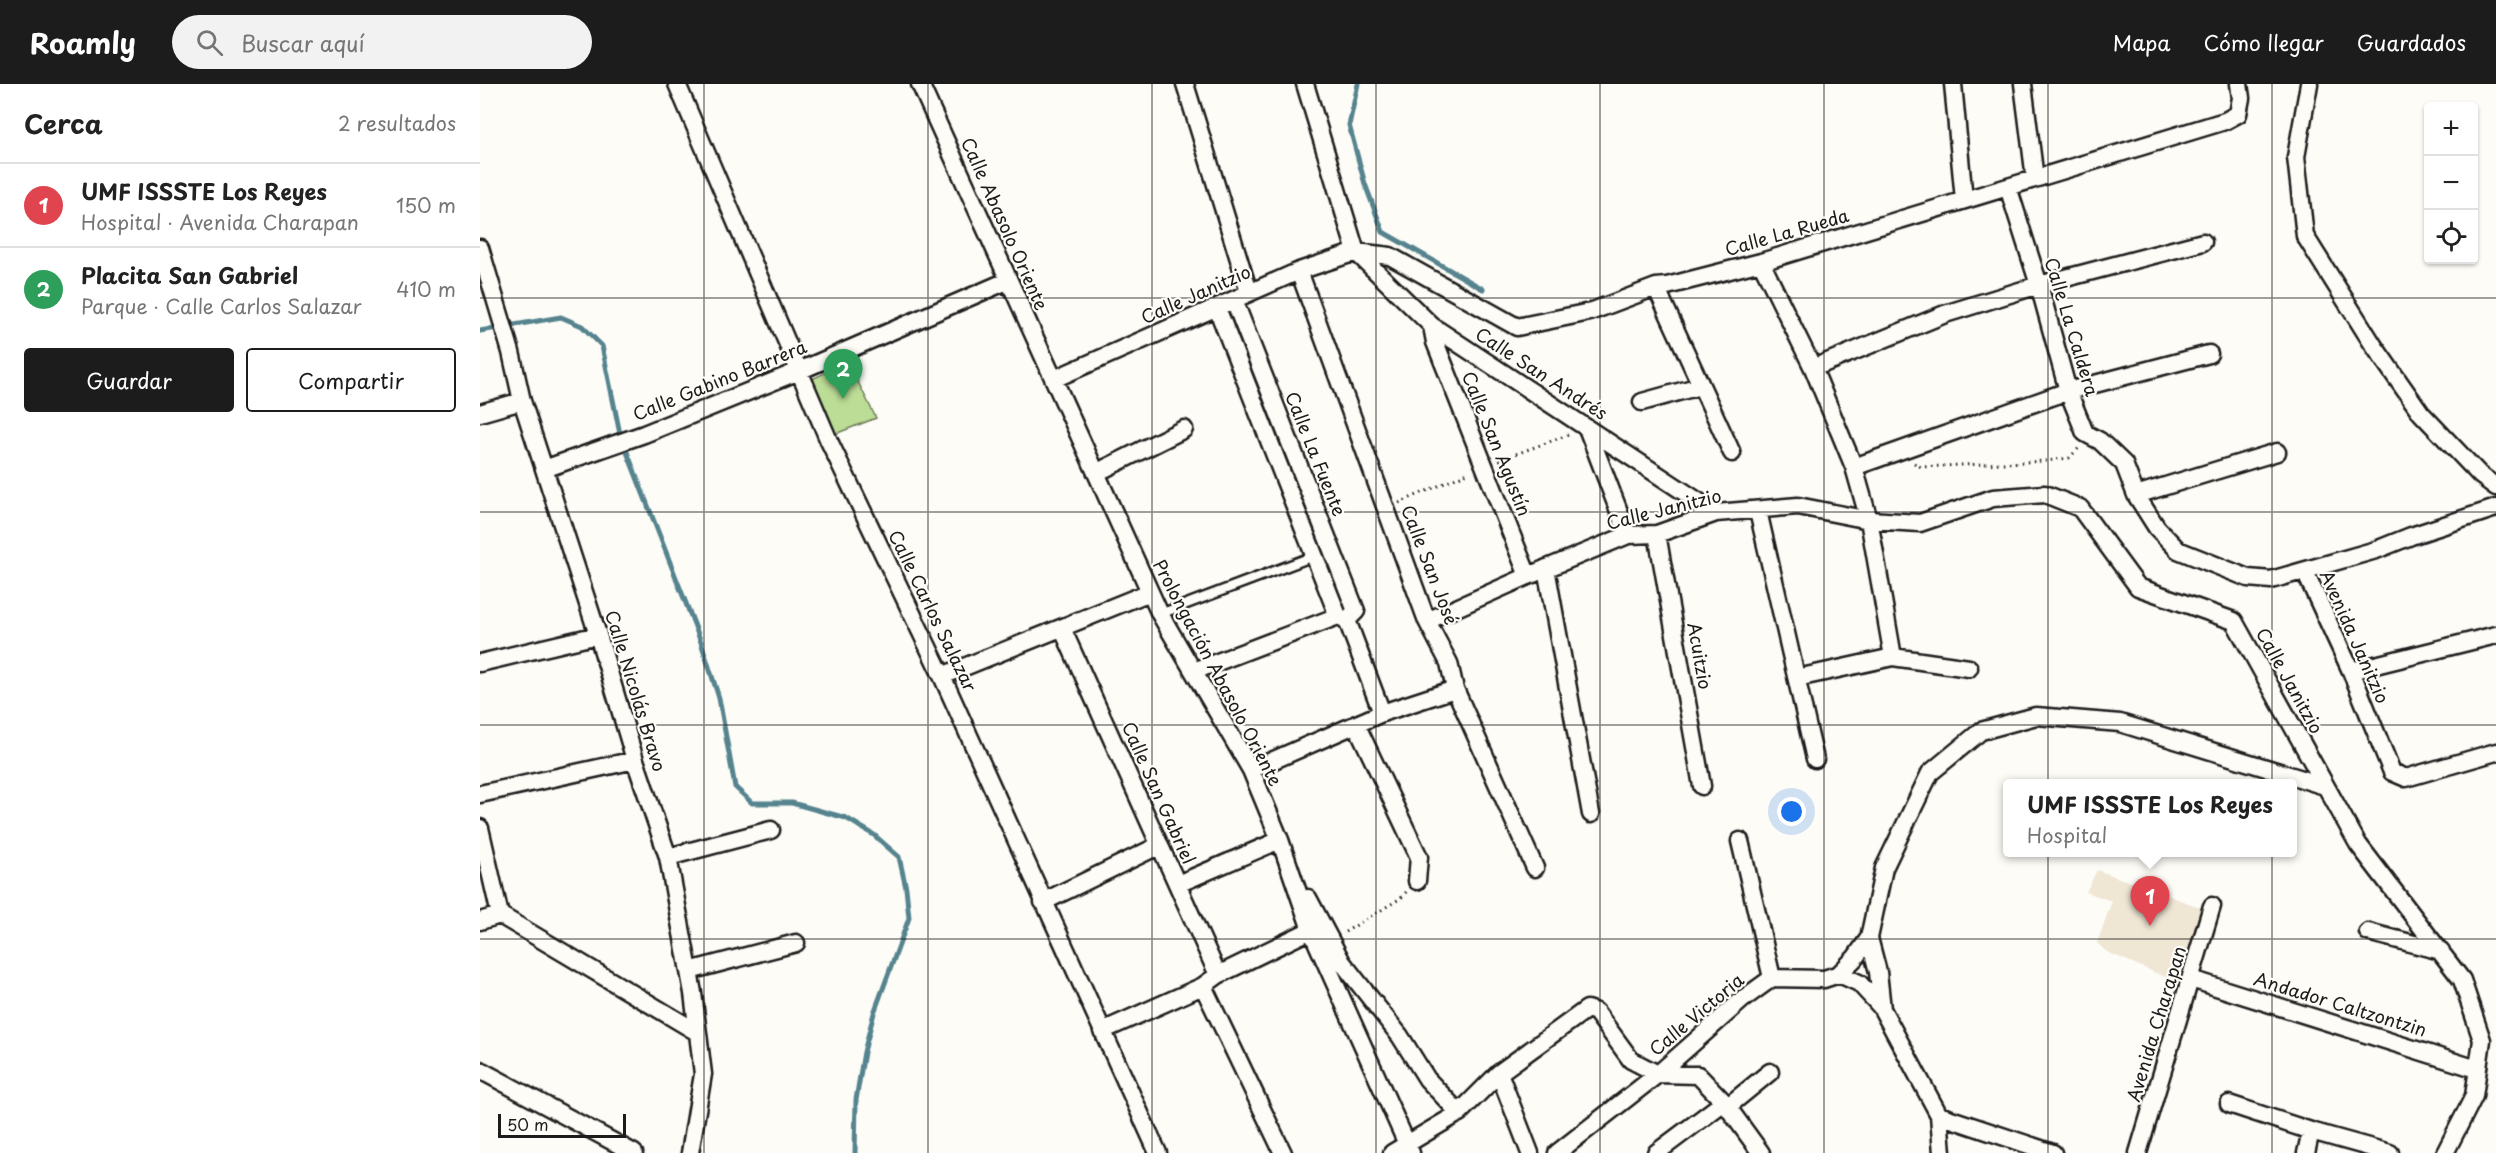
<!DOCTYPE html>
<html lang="es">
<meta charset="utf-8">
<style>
body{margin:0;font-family:"Playpen Sans",sans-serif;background:#f2f2f2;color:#222}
.controls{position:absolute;right:18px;top:18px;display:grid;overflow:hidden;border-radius:6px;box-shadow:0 2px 4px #0004}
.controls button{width:54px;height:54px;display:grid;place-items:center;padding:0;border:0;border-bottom:2px solid #e0e0e0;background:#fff;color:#222;font:30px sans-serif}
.scale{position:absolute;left:18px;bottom:15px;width:128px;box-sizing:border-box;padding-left:6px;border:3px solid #1c1c1c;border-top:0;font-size:16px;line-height:21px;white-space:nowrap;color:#1c1c1c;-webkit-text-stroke:4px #fdfcf7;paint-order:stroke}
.you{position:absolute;left:1312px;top:728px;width:21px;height:21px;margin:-15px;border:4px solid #fff;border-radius:50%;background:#1a73e8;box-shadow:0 0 0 9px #1a73e833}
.badge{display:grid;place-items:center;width:39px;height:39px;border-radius:50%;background:#1c1c1c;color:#fff;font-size:20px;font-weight:700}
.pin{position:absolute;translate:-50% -50px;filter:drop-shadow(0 2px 3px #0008)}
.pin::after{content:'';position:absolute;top:32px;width:21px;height:18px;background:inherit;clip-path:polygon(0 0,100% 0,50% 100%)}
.popup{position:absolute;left:1523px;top:695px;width:294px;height:78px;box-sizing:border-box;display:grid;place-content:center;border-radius:6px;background:#fff;filter:drop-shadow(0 2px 4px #0005);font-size:20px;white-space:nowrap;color:#767676}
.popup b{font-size:22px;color:#222}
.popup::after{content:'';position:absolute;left:50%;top:100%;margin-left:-12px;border:12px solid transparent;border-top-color:#fff}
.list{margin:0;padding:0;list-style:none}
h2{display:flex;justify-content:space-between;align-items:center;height:78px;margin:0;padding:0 24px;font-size:26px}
h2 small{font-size:20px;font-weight:400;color:#767676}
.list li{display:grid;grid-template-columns:39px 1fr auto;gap:18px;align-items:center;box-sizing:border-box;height:84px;padding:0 24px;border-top:2px solid #e0e0e0}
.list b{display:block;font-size:22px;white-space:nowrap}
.list p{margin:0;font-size:20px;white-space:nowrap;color:#767676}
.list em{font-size:20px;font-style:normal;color:#767676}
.actions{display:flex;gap:12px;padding:18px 24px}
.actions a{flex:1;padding:14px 0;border:2px solid #1c1c1c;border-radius:6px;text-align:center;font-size:21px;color:#1c1c1c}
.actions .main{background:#1c1c1c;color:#fff}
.icon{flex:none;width:33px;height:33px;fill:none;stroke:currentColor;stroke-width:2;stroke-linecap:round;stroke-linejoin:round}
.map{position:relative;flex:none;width:2016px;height:1069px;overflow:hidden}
header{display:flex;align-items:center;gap:36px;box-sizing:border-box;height:84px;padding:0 30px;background:#1c1c1c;color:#fff}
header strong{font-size:28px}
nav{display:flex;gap:33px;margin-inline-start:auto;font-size:21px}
.search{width:420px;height:54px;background:#f2f2f2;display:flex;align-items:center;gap:15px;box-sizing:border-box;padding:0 21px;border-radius:33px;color:#767676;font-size:22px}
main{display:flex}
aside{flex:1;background:#fff}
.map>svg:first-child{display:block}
.built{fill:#efe6d4}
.green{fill:#bcdd96;stroke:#6c7c59;stroke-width:1.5}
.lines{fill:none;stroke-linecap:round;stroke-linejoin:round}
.stream{stroke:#55838e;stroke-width:5}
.lane-casing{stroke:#1c1c1c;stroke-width:13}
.street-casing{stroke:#1c1c1c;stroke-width:21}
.path{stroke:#1c1c1c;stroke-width:3;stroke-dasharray:1.5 4.5;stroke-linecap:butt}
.lane{stroke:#fdfcf7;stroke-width:8}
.street{stroke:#fdfcf7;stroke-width:16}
.grid{fill:none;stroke:#1c1c1c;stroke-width:1.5;stroke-opacity:0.55}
.labels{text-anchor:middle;stroke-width:4.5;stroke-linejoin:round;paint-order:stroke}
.street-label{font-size:18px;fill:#1c1c1c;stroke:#fdfcf7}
</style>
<header>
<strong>Roamly</strong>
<div class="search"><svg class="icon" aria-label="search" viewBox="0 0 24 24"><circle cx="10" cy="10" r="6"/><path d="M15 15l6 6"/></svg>Buscar aquí</div>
<nav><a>Mapa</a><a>Cómo llegar</a><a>Guardados</a></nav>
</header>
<main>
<aside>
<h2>Cerca<small>2 resultados</small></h2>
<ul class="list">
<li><span class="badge" style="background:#e0444e">1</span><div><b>UMF ISSSTE Los Reyes</b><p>Hospital · Avenida Charapan</p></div><em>150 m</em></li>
<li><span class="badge" style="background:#2e9e5b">2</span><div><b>Placita San Gabriel</b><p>Parque · Calle Carlos Salazar</p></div><em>410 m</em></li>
</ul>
<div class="actions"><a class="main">Guardar</a><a>Compartir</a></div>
</aside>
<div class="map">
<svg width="2016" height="1069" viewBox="0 0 2016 1069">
<rect width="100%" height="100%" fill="#fdfcf7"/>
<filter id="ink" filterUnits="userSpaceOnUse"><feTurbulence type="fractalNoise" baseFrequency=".0167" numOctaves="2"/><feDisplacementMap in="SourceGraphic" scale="12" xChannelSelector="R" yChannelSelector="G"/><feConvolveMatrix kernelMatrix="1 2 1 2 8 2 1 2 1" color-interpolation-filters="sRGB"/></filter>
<g filter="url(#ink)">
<path class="built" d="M1617 786 1722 824 1697 898 1627 868 1617 859 1632 817 1606 808Z"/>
<path class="green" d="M368 278 396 334 355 350 330 296Z"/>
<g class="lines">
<path class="stream" d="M878 0 869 41 885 100 903 148 1003 205
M0 247 81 233 102 242 122 262 140 350 221 558 239 614 255 703 272 719H312L366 734 394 751 419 773 426 804 429 834 394 929 384 968 376 1016 375 1069"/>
<g class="lane-casing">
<path id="lane" d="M680 530 834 472"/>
</g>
<g class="street-casing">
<path id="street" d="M197 0 349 357 462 592 678 1069
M440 0 680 530 771 686 800 756 831 846 931 1069
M705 0 769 208
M825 0 876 168 952 242 1236 429
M1473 0 1484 116
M1543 0 1555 95
M1829 0 1816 73 1825 152 1894 262 1941 329 2000 391 2016 403
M1528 103 1559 201 1588 307 1605 349 1620 357 1644 380 1656 411 1677 444 1698 466 1768 494 1791 496 1896 466 1931 452 2016 424
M0 164 31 268 42 317 118 551 155 676 188 773 213 909 223 990 210 1069
M1281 178 1333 284 1374 383 1389 436 1413 573
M819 187 947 537 969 579 975 605 1055 784
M1176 203 1252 369
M737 224 858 532
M952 242 955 258 1048 492
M1333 284 1465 230 1559 201 1723 158
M574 295 819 187 876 168 910 172 1037 243 1110 228 1176 203 1187 202 1281 178 1745 37 1758 30 1761 14 1759 0
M1162 318 1220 302
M0 329 42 317
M1107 344 1148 451
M1374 383 1588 307 1729 270
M64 385 164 350 319 287 527 197
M616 389 704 345
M1656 411 1797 368
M1278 427 1335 675
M1177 450 1222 702
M1066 484 1111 730
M1825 488 1871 587 1912 688 1926 694 2016 668
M867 536 902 629
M947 537 1048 492 1148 451 1177 450 1236 429 1318 422 1389 436 1440 439 1513 414 1565 410 1600 424 1658 503 1754 537 1878 760 1982 896 2002 956 1994 1012 1965 1069
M582 544 738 891
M0 579 118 551
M714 587 858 532 867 536 876 527 754 216
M1871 587 2016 551
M462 592 670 508
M1317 594 1413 573 1489 584
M876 640 939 773 937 797
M771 686 902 629 975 605
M0 710 155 676
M0 744 20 831
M1260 757 1292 894
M188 773 291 746
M698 800 800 756
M828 814 862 878 920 952 947 995 979 1029
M563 818 680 761
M0 837 20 831 217 948
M1888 848 1961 867
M209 887 316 859
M1359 890 1379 899 1402 924
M1711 895 1997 985
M723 902 803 1069
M622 947 723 902 738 891 831 846
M0 986 154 1069
M1019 989 1050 1069
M1749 1020 1831 1047 1910 1069
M1247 1023 1290 988
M1459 1031 1573 1069
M912 1069 979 1029 1019 989 1107 925 1116 928 1151 976 1178 990 1218 991 1244 1018 1281 1069
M1077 1069 1178 990 1263 915 1292 894 1344 895 1359 890 1375 874 1389 854
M1176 1069 1244 1018
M1462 1069 1459 1031 1402 925 1398 888 1389 854 1404 784 1450 689 1501 647 1556 632 1640 639 1845 702
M1658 1069 1732 822
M1826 1069 1831 1047"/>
</g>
<path class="path" d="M1019 376 1088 351
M1434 379 1441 383 1566 377 1589 374 1599 364
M919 419 990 388
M865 848 921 814 927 807"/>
<use href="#lane" class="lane"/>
<use href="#street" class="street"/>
</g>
</g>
<path class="grid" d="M224 0V1069M448 0V1069M672 0V1069M896 0V1069M1120 0V1069M1344 0V1069M1568 0V1069M1792 0V1069M0 214H2016M0 428H2016M0 641H2016M0 855H2016"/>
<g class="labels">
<g class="street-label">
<text transform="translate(524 140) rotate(66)" y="6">Calle Abasolo Oriente</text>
<text transform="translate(1307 149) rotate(-16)" y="6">Calle La Rueda</text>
<text transform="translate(716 211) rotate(-24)" y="6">Calle Janitzio</text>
<text transform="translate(1591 243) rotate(73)" y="6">Calle La Caldera</text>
<text transform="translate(1061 290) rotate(33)" y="6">Calle San Andrés</text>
<text transform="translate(240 297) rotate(-22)" y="6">Calle Gabino Barrera</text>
<text transform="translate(1016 360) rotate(68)" y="6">Calle San Agustín</text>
<text transform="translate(835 370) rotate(68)" y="6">Calle La Fuente</text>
<text transform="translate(1184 426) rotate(-14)" y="6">Calle Janitzio</text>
<text transform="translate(949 481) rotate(69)" y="6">Calle San José</text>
<text transform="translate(452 527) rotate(64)" y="6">Calle Carlos Salazar</text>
<text transform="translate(1874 553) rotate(66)" y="6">Avenida Janitzio</text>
<text transform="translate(1219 572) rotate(80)" y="6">Acuitzio</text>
<text transform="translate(737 589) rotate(62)" y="6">Prolongación Abasolo Oriente</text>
<text transform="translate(1809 597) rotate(61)" y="6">Calle Janitzio</text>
<text transform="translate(155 607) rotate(73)" y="6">Calle Nicolás Bravo</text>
<text transform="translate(678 709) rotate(66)" y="6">Calle San Gabriel</text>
<text transform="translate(1860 921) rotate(17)" y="6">Andador Caltzontzin</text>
<text transform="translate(1217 931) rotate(-40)" y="6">Calle Victoria</text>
<text transform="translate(1677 940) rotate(-73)" y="6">Avenida Charapan</text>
</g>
</g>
</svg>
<div class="controls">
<button>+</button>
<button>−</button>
<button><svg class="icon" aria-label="locate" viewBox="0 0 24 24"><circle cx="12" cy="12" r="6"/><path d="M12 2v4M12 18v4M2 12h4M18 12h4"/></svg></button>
</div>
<div class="scale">50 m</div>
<div class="you"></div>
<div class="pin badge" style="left:1670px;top:842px;background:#e0444e">1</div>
<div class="popup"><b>UMF ISSSTE Los Reyes</b>Hospital</div>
<div class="pin badge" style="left:363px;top:315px;background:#2e9e5b">2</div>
</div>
</main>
